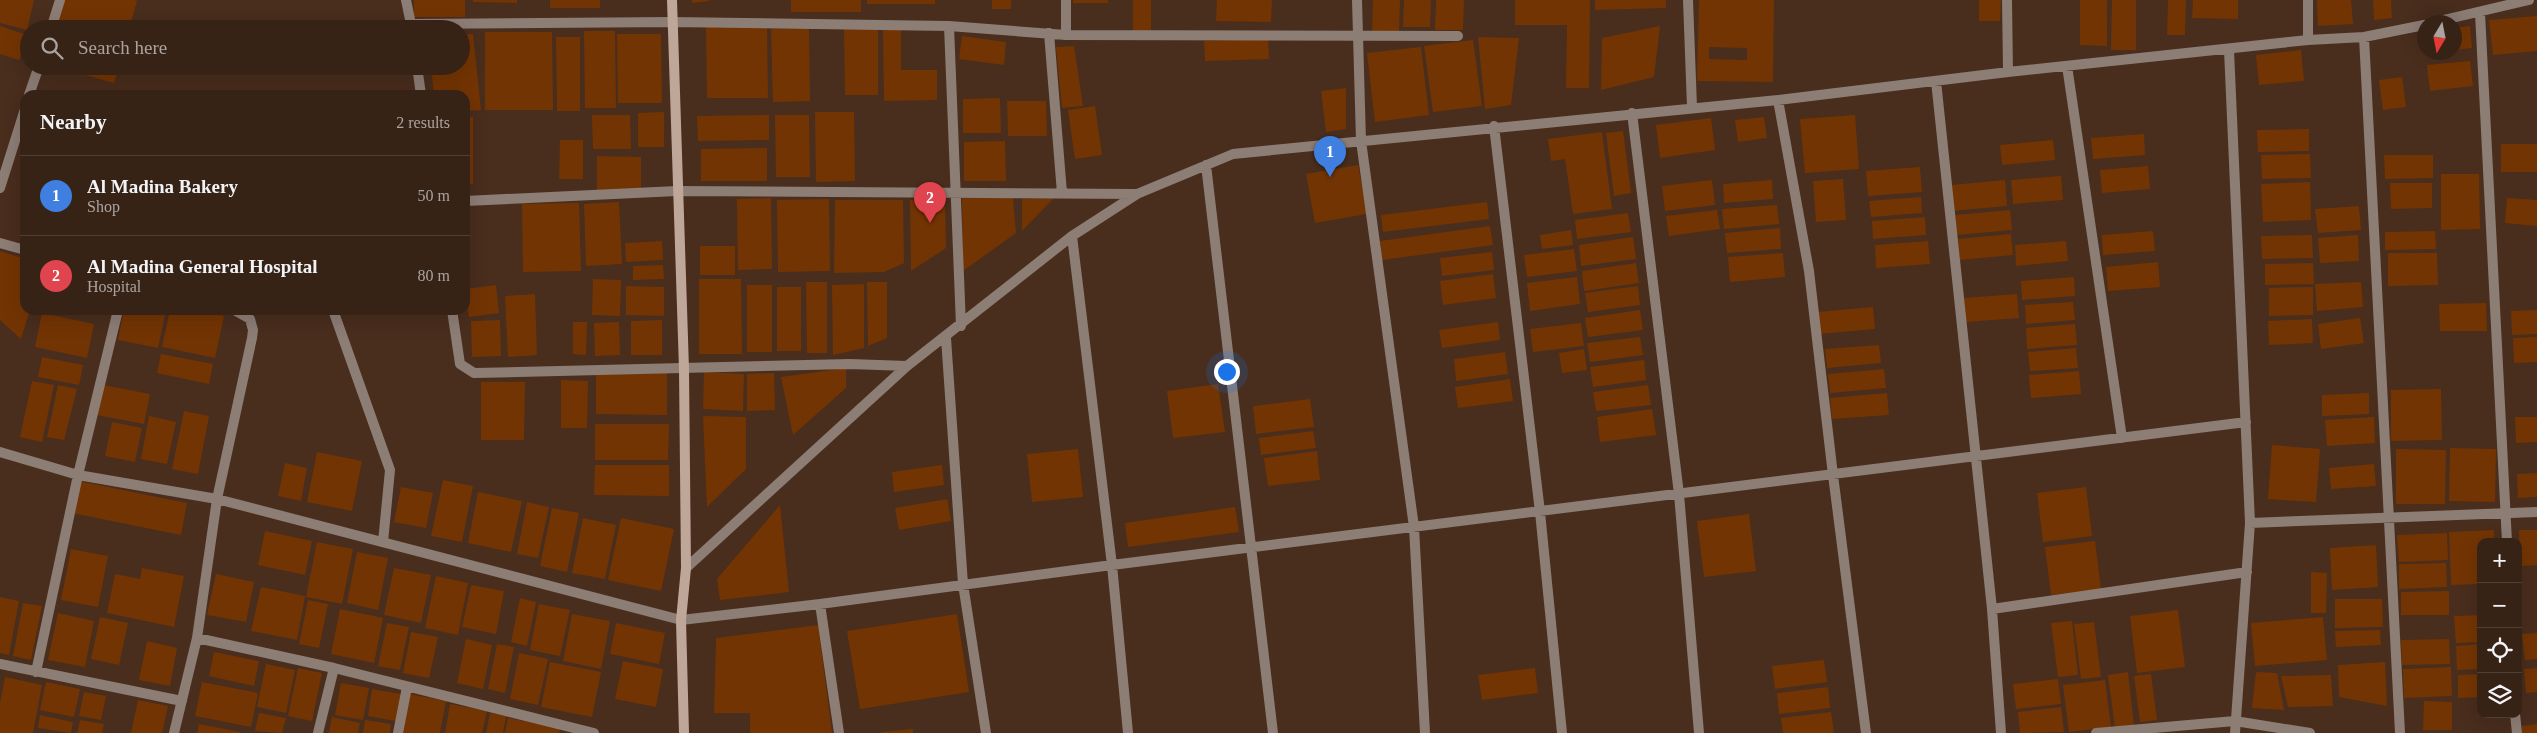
<!DOCTYPE html>
<meta charset="utf-8">
<style>
body{margin:0;font-family:"Times New Roman",serif;background:#422f23;color:#f1f3f6}
.controls{position:absolute;right:15px;bottom:15px;display:grid;overflow:hidden;border-radius:10px;box-shadow:0 5px 20px #0002}
.controls button{width:45px;height:45px;display:grid;place-items:center;padding:0;border:0;border-bottom:1px solid #513f35;background:#372216;color:#f1f3f6;font:25px sans-serif}
.compass{position:absolute;left:2417px;top:15px;width:45px;height:45px;border-radius:50%;background:#372216;box-shadow:0 5px 20px #0002;rotate:190deg}
.you{position:absolute;left:1226px;top:371px;width:18px;height:18px;margin:-12px;border:4px solid #fff;border-radius:50%;background:#1a73e8;box-shadow:0 0 0 8px #1a73e833}
.badge{display:grid;place-items:center;width:32px;height:32px;border-radius:50%;background:#bca0f2;color:#fff;font-size:16px;font-weight:700}
.pin{position:absolute;translate:-50% -41px;filter:drop-shadow(0 1px 2px #0008)}
.pin::after{content:'';position:absolute;top:26px;width:18px;height:15px;background:inherit;clip-path:polygon(0 0,100% 0,50% 100%)}
.list{margin:0;padding:0;list-style:none}
h2{display:flex;justify-content:space-between;align-items:center;height:65px;margin:0;padding:0 20px;font-size:21px}
h2 small{font-size:16px;font-weight:400;color:#aaa4a1}
.list li{display:grid;grid-template-columns:32px 1fr auto;gap:15px;align-items:center;box-sizing:border-box;height:80px;padding:0 20px;border-top:1px solid #513f35}
.list b{display:block;font-size:19px;white-space:nowrap}
.list p{margin:0;font-size:16px;white-space:nowrap;color:#aaa4a1}
.list em{font-size:16px;font-style:normal;color:#aaa4a1}
.icon{flex:none;width:28px;height:28px;fill:none;stroke:currentColor;stroke-width:2;stroke-linecap:round;stroke-linejoin:round}
.map{position:relative;flex:none;width:2537px;height:733px;overflow:hidden}
.search{position:absolute;background:#372216;box-shadow:0 5px 20px #0002;left:20px;top:20px;width:450px;height:55px;display:flex;align-items:center;gap:12px;box-sizing:border-box;padding:0 18px;border-radius:28px;color:#aaa4a1;font-size:19px}
.panel{position:absolute;background:#372216;box-shadow:0 5px 20px #0002;left:20px;top:90px;width:450px;height:225px;border-radius:15px}
.map>svg:first-child{display:block}
.building{fill:#733403;fill-rule:evenodd}
.lines{fill:none;stroke-linecap:round;stroke-linejoin:round}
.lane{stroke:#8c7d75;stroke-width:10}
.street{stroke:#8c7d75;stroke-width:10}
.secondary{stroke:#bea699;stroke-width:10}
</style>
<div class="map">
<svg width="2537" height="733" viewBox="0 0 2537 733">
<rect width="100%" height="100%" fill="#492d1d"/>
<path class="building" d="M0 0H34L27 30 0 23Z
M64 0H134L137 1 129 29H56Z
M414 0H465V17H414Z
M473 0H517V3L473 2Z
M550 0H600V8H550Z
M692 0H709V1L692 3Z
M791 0H861V12H791Z
M867 0H935V4H867Z
M992 0H1011V9H992Z
M1073 0H1108V3H1073Z
M1133 0H1151V31H1133Z
M1217 0H1272L1271 22 1216 21Z
M1373 0H1400L1399 32 1372 31Z
M1404 0H1431L1430 27H1403Z
M1436 0H1464L1463 30H1435Z
M1515 0H1590L1589 88H1566L1567 25H1515Z
M1595 0H1666V8L1595 10Z
M1699 0H1774L1773 82 1697 81ZM1709 47 1747 48V60L1709 59Z
M1979 0H2001L2000 21H1979Z
M2080 0H2107V46L2080 45Z
M2112 0H2136V50H2111Z
M2168 0H2186L2185 35H2167Z
M2193 0H2238V19L2192 18Z
M2317 0H2351L2353 24 2318 26Z
M2373 0H2391L2392 18 2374 20Z
M2537 16V51L2493 55 2489 20Z
M0 26 27 35 19 60 0 54Z
M767 26 768 98H707L706 27Z
M1660 26 1654 77 1601 90 1602 38Z
M2470 26 2472 48 2454 50V28Z
M844 27H878V95H845Z
M809 28 810 101 773 102 771 29Z
M901 28V70H937V100L884 101 883 29Z
M584 31H615L616 108H585Z
M485 32H552L553 110H485Z
M473 34 481 110 465 111V95H434L431 66H461V35Z
M617 34H661L662 103H618Z
M962 36 1006 42 1004 65 959 59Z
M556 37H580V111H557Z
M1478 37 1519 38 1511 105 1485 109Z
M1268 39 1269 59 1205 61 1204 41Z
M1473 40 1482 106 1433 112 1424 46Z
M1074 46 1083 106 1062 108 1056 47Z
M1421 47 1429 115 1375 122 1367 53Z
M2301 50 2304 81 2259 85 2256 55Z
M2470 61 2473 86 2430 91 2427 65Z
M53 66H119L114 83Z
M2402 77 2406 107 2383 110 2379 80Z
M1346 88V129L1326 132 1321 91Z
M1000 98 1001 133H963V99Z
M1007 101H1046L1047 136H1008Z
M1095 106 1102 155 1075 159 1068 110Z
M664 112V147H638V113Z
M815 112H854L855 181 816 182Z
M592 115H630L631 149H593Z
M769 115V140L698 141 697 116Z
M775 115H809L810 177H776Z
M1855 115 1859 169 1805 173 1800 119Z
M465 117H473V184H465Z
M1764 117 1767 138 1738 142 1735 120Z
M1711 118 1715 150 1660 158 1656 125Z
M2309 129V151L2258 152 2257 130Z
M1623 131 1631 193 1614 196 1606 133Z
M1602 132 1612 209 1573 214 1565 159 1551 161 1548 139Z
M2144 134 2145 155 2093 159 2091 138Z
M560 140H583V179H559Z
M2053 140 2055 160 2002 165 2000 145Z
M1005 141 1006 181H964V142Z
M2501 144H2537V172H2501Z
M767 148V181H701V149Z
M2310 154 2311 178 2262 179 2261 155Z
M2384 155H2433V178L2385 179Z
M597 156 641 157V190L597 191Z
M1358 165 1367 214 1315 223 1306 174Z
M2148 166 2150 189 2102 193 2100 170Z
M1920 167 1922 192 1868 196 1866 171Z
M2441 174H2479L2480 229 2441 230Z
M2061 176 2063 200 2013 204 2011 180Z
M1843 179 1846 220 1816 222 1813 181Z
M1712 180 1715 205 1665 211 1662 186Z
M1772 180 1773 199 1724 203 1723 184Z
M2005 180 2007 206 1952 211 1951 185Z
M2310 182 2311 220 2263 222 2261 184Z
M2390 183H2432V208L2391 209Z
M1013 197 1016 233 963 271 962 198Z
M1921 197 1922 213 1871 217 1869 201Z
M771 198 772 269 738 270 737 199Z
M1054 198 1022 231V199Z
M2507 198 2537 200V226L2505 223Z
M829 199 830 271 778 272 777 200Z
M835 200H903L904 263 884 272 834 273Z
M910 200H945L946 248 911 271Z
M619 202 622 264 586 266 584 204Z
M1487 202 1489 219 1383 232 1381 215Z
M579 203 581 271 523 272 522 204Z
M1777 205 1779 224 1724 229 1722 209Z
M2359 206 2361 230 2318 233 2315 209Z
M1717 210 1720 229 1669 236 1666 216Z
M2010 210 2012 230 1957 235 1955 215Z
M1628 213 1631 232 1577 239 1575 220Z
M1925 217 1926 235 1873 239 1872 221Z
M1490 226 1493 245 1382 260 1380 241Z
M1780 228 1781 249 1727 253 1725 233Z
M1571 230 1573 245 1542 249 1540 235Z
M2153 231 2155 251 2103 255 2102 235Z
M2435 231 2436 249 2385 250V232Z
M2011 234 2013 255 1960 260 1958 239Z
M2312 235 2313 258 2262 259 2261 236Z
M2358 235 2359 261 2320 263 2318 238Z
M1633 237 1636 259 1581 266 1579 245Z
M662 241 663 260 626 262 625 243Z
M1928 241 1930 264 1876 268 1875 245Z
M2066 241 2068 261 2016 266 2015 245Z
M700 246H735V275H700Z
M1574 249 1577 271 1527 277 1524 255Z
M0 251 25 259V310H30L21 339 0 320Z
M1492 252 1494 270 1442 276 1440 258Z
M1783 253 1785 277 1730 282 1728 257Z
M2388 253H2437L2438 285 2388 286Z
M2158 262 2160 287 2108 291 2106 267Z
M1636 263 1639 283 1584 291 1582 271Z
M2313 263 2314 284 2265 285V264Z
M663 265 664 279 633 280V266Z
M1493 274 1496 298 1443 305 1440 281Z
M1577 277 1580 304 1530 311 1527 283Z
M2074 277 2075 296 2022 300 2021 281Z
M593 279 621 280 620 316 592 315Z
M699 279H741L742 354H699Z
M806 282H827V353H807Z
M867 282H887V338L868 346Z
M2361 282 2363 307 2317 311 2315 284Z
M864 284V348L833 355 832 285Z
M496 285 499 313 469 317 465 289Z
M747 285H772V352H747Z
M626 286 664 287V316L626 315Z
M1638 286 1640 305 1588 312 1585 293Z
M777 287H801V351H777Z
M2313 287V315L2269 316V288Z
M535 294 537 355 508 357 505 296Z
M2017 294 2019 318 1966 322 1964 298Z
M2073 302 2075 320 2026 324 2025 305Z
M2486 303 2487 331H2440L2439 304Z
M1873 307 1875 329 1819 334 1817 312Z
M124 310H166L158 348 118 340Z
M170 310H197L224 316 215 358 162 347Z
M1640 310 1643 330 1588 337 1585 318Z
M2537 310V334L2512 335 2511 311Z
M42 313 94 324 87 358 35 347Z
M2360 318 2364 343 2321 349 2318 324Z
M2312 319 2313 343 2269 345 2268 321Z
M500 320 501 356 472 357 471 321Z
M662 320V355H631V321Z
M573 322H587L586 355 573 354Z
M619 322 620 355 595 356 594 323Z
M1498 322 1500 340 1442 348 1439 330Z
M1581 323 1584 346 1533 352 1530 329Z
M2075 324 2077 345 2027 349 2026 328Z
M1640 337 1643 355 1590 362 1587 343Z
M2537 337V362L2514 363 2513 338Z
M1879 345 1881 363 1827 368 1825 349Z
M2076 348 2078 368 2030 371 2028 352Z
M1584 349 1587 370 1562 373 1559 353Z
M1505 352 1508 374 1456 381 1454 359Z
M161 354 213 364 209 384 157 373Z
M42 357 83 365 79 385 38 377Z
M1644 360 1646 380 1593 387 1590 367Z
M846 368V388L793 435 781 377Z
M1884 369 1886 388 1830 393 1828 374Z
M2079 371 2081 394 2031 398 2029 375Z
M704 372 744 374 743 411 703 409Z
M596 373H667V415L596 414Z
M774 373 775 410 747 411V374Z
M1510 379 1513 401 1458 408 1455 387Z
M561 380 588 381 587 428H561Z
M32 381 54 385 42 442 20 437Z
M481 382H525L524 440H481Z
M1218 384 1225 432 1173 438 1167 391Z
M58 385 77 389 64 440 47 437Z
M103 385 150 394 144 424 97 415Z
M1648 385 1651 405 1596 411 1593 392Z
M2441 389 2442 440 2391 441V390Z
M1887 393 1889 415 1832 419 1830 398Z
M2369 393V414L2322 416V395Z
M1310 399 1314 427 1256 434 1253 406Z
M1652 409 1656 435 1600 442 1597 417Z
M184 411 209 416 198 474 172 469Z
M149 416 176 422 167 464 141 459Z
M703 416 746 417V469L707 507Z
M2374 417 2375 443 2327 446 2325 420Z
M2515 417H2537V442L2516 443Z
M112 422 142 428 135 462 105 456Z
M595 424H669L668 460H595Z
M1313 431 1316 448 1261 455 1259 438Z
M2272 445 2320 449 2316 502 2268 499Z
M2450 448 2496 449 2495 502 2449 501Z
M1078 449 1083 497 1032 502 1027 454Z
M2396 449 2446 450 2445 504H2396Z
M1317 451 1320 480 1268 486 1264 458Z
M317 452 362 461 352 511 307 502Z
M285 463 307 468 301 501 278 496Z
M2374 464 2376 486 2331 489 2329 468Z
M595 465H669V496L594 495Z
M942 465 944 485 894 492 892 472Z
M2537 473V497L2518 498 2517 474Z
M443 480 473 486 462 542 431 536Z
M78 481 187 503 181 535 72 513Z
M401 487 433 493 426 528 394 522Z
M2086 487 2092 536 2043 542 2037 493Z
M478 492 522 501 511 552 468 543Z
M947 499 951 521 899 530 895 508Z
M527 502 549 507 538 558 517 554Z
M780 505 789 592 720 600 717 579Z
M1235 507 1239 532 1128 547 1125 523Z
M552 508 579 513 567 572 540 566Z
M1749 514 1756 571 1704 577 1697 521Z
M583 518 616 525 605 579 572 573Z
M621 518 674 529 661 591 608 580Z
M2494 530V542H2481V584L2451 585 2449 532Z
M2519 530H2537V565L2520 566Z
M265 531 312 541 305 575 258 565Z
M2447 533 2448 560 2399 562 2397 535Z
M2095 541 2101 589 2051 595 2045 547Z
M317 542 353 549 342 604 306 597Z
M2376 545 2378 587 2332 590 2330 548Z
M71 549 108 556 98 607 61 600Z
M357 552 388 558 378 610 347 603Z
M2446 563 2447 587 2399 589V564Z
M142 568 184 576 174 627 107 613 115 574 140 579Z
M394 568 431 575 421 623 384 615Z
M2311 572 2327 573 2326 613H2311Z
M216 574 254 582 246 622 207 615Z
M436 576 468 583 458 635 425 628Z
M471 585 504 591 496 634 462 627Z
M261 587 305 596 297 640 251 631Z
M2449 591V615H2401V592Z
M0 597 19 601 9 655 0 653Z
M520 598 536 602 527 646 511 642Z
M2335 599H2382L2383 627 2335 628Z
M308 600 328 604 319 648 299 644Z
M23 603 42 606 31 660 13 656Z
M539 604 570 610 560 656 530 650Z
M340 609 383 618 374 663 331 654Z
M2178 610 2185 667 2137 673 2130 616Z
M58 613 94 621 85 667 48 660Z
M572 614 610 621 601 669 563 661Z
M957 614 969 692 860 709 847 631Z
M2481 615V642L2456 643 2454 616Z
M100 617 128 623 119 665 91 659Z
M2323 617 2327 660 2255 666 2251 623Z
M2072 621 2078 675 2058 677 2051 623Z
M2094 622 2101 677 2081 679 2074 624Z
M387 623 409 627 400 670 378 666Z
M616 623 665 633 659 664 610 654Z
M818 625 832 733H750V713H714L716 638Z
M2380 630 2381 645 2336 647 2335 631Z
M411 632 438 637 429 678 403 673Z
M2537 633V659L2525 660 2522 634Z
M466 639 492 645 483 689 457 683Z
M2449 639 2450 664 2402 665 2401 640Z
M147 641 177 648 170 686 139 680Z
M497 644 514 647 505 693 488 689Z
M2481 644V669L2457 670 2456 646Z
M214 652 259 661 254 686 209 676Z
M519 653 548 659 538 705 510 699Z
M1824 660 1827 682 1775 689 1772 666Z
M623 661 663 669 656 707 615 699Z
M550 662 601 672 592 717 541 707Z
M2385 662 2387 706 2339 697 2338 665Z
M266 664 295 670 286 713 257 707Z
M2451 667 2452 696 2404 698 2403 669Z
M298 668 322 673 312 721 288 716Z
M1535 668 1538 693 1482 700 1478 675Z
M2537 668V692L2526 693 2524 669Z
M2128 672 2134 725 2115 728 2108 675Z
M2256 672 2277 673 2284 710 2252 708Z
M2151 674 2157 720 2140 722 2134 676Z
M2481 674V697L2458 698V675Z
M2331 675 2333 706 2288 707 2281 676Z
M5 677 42 685 33 733H0V703Z
M2058 679 2061 704 2016 709 2013 684Z
M2105 680 2111 727 2069 732 2063 685Z
M46 682 80 689 74 717 40 710Z
M202 682 258 693 251 727 195 716Z
M341 683 369 688 363 720 335 715Z
M1828 687 1830 708 1779 714 1777 693Z
M372 689 401 694 396 721 368 716Z
M84 692 106 696 101 720 79 716Z
M409 694 446 701 440 733H402Z
M138 700 168 706 162 733H131Z
M2424 701 2452 702V730H2423Z
M450 704 487 711 482 733H445Z
M2061 707 2064 732 2020 733 2018 712Z
M1831 712 1834 733H1783L1781 718Z
M259 713 286 718 282 733 255 731Z
M490 713 506 716 503 733H486Z
M40 715 73 722 71 733 38 728Z
M332 717 360 723 358 733H329Z
M508 718 560 728 559 733H505Z
M80 720 104 724 102 733H77Z
M365 720 391 724 390 733H363Z
M199 724 240 732V733H197Z
M2537 724V733H2522V726Z
M913 729V733H881V732Z"/>
<g class="lines">
<path class="lane" d="M333 310 390 470 383 542"/>
<path class="street" d="M406 0 412 29
M1357 0 1361 141 1414 527 1425 733
M1688 0 1692 107
M2007 0 2008 72
M2308 0V40
M2480 13 2507 542
M2435 22 2529 0
M411 24 672 22 949 26 1066 35 1458 36
M949 26 961 326
M51 29 60 0
M1049 33 1062 193
M1066 35V0
M2364 37 2400 733
M2229 50 2250 523 2235 733
M417 66 421 95
M2067 66 2122 438
M1936 81 1992 609 2001 733
M29 95 39 66
M1778 100 1809 271 1833 475 1866 733
M1632 113 1679 494 1699 733
M1494 126 1540 512 1562 733
M1206 165 1273 733
M0 188 25 109
M465 201 677 191 1136 194
M1072 236 1112 565 1128 733
M0 243 25 250
M452 310 460 364 474 373 850 364 907 366
M946 338 963 584 986 733
M0 452 78 475 217 499 681 620 820 604 1112 565 2246 422
M2250 523 2537 512
M686 568 907 366 1072 236 1137 194 1233 154 1778 100 2008 72 2308 40 2364 37 2424 25
M820 604 839 733
M1992 609 2247 572
M197 638 334 668 594 733
M0 664 182 701
M36 672 78 475 118 310
M2515 714 2517 733
M174 733 197 638 217 499 252 338 253 330 250 319 234 310
M318 733 334 668
M398 733 407 687
M2096 733 2235 721 2310 733"/>
<path class="secondary" d="M672 0 684 369 686 568 681 620 684 733"/>
</g>
</svg>
<div class="controls">
<button>+</button>
<button>−</button>
<button><svg class="icon" aria-label="locate" viewBox="0 0 24 24"><circle cx="12" cy="12" r="6"/><path d="M12 2v4M12 18v4M2 12h4M18 12h4"/></svg></button>
<button><svg class="icon" aria-label="layers" viewBox="0 0 24 24"><path d="M12 4l9 5-9 5-9-5zM3 14l9 5 9-5"/></svg></button>
</div>
<svg class="compass" viewBox="-18 -18 36 36"><path d="M0-13l5 13h-10z" fill="#e53935"/><path d="M0 13l5-13h-10z" fill="#aaa4a1"/></svg>
<div class="you"></div>
<div class="pin badge" style="left:1330px;top:177px;background:#3f7fe0">1</div>
<div class="pin badge" style="left:930px;top:223px;background:#e0444e">2</div>
<div class="search"><svg class="icon" aria-label="search" viewBox="0 0 24 24"><circle cx="10" cy="10" r="6"/><path d="M15 15l6 6"/></svg>Search here</div>
<section class="panel">
<h2>Nearby<small>2 results</small></h2>
<ul class="list">
<li><span class="badge" style="background:#3f7fe0">1</span><div><b>Al Madina Bakery</b><p>Shop</p></div><em>50 m</em></li>
<li><span class="badge" style="background:#e0444e">2</span><div><b>Al Madina General Hospital</b><p>Hospital</p></div><em>80 m</em></li>
</ul>
</section>
</div>
